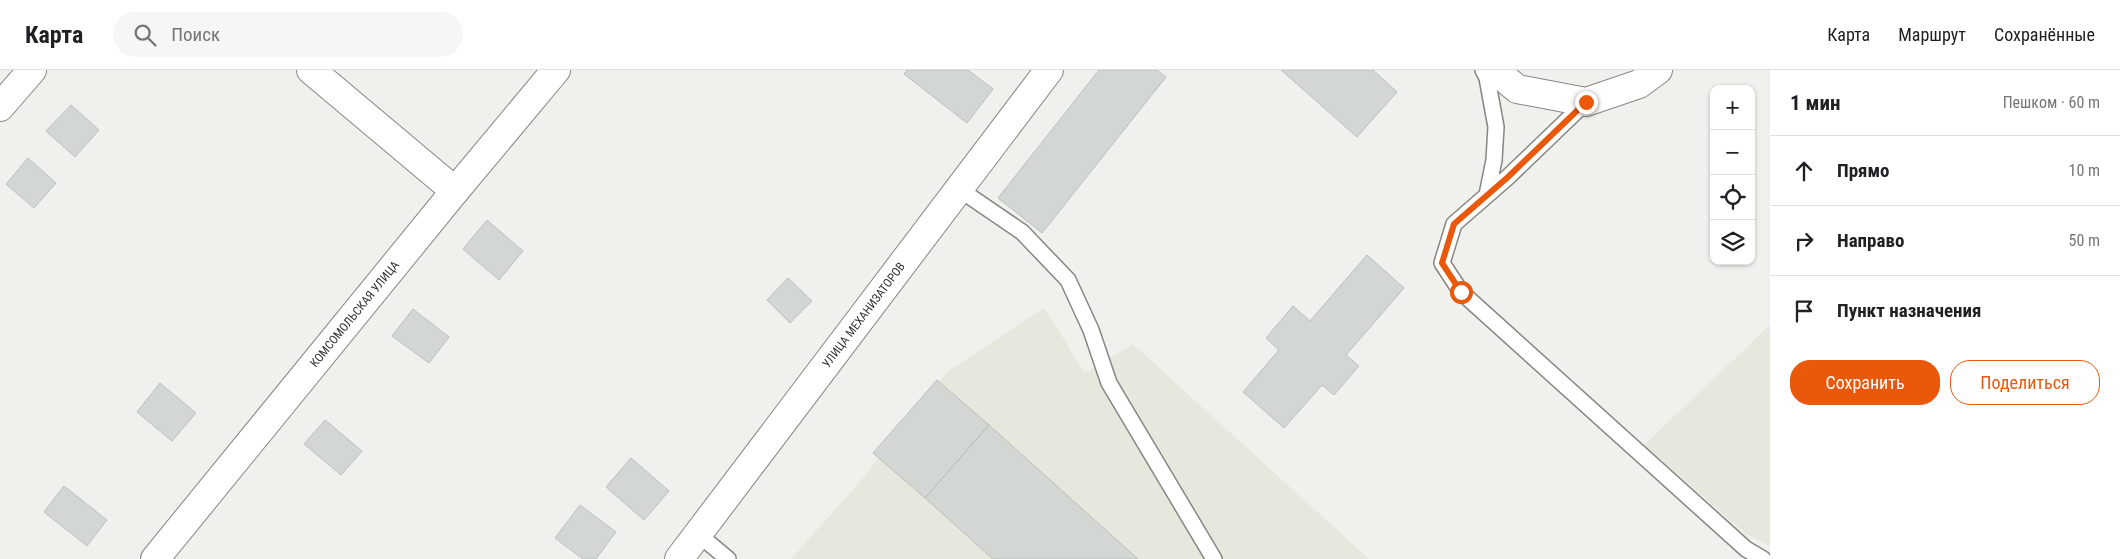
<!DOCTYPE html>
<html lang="ru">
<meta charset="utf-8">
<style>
body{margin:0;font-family:"Roboto Condensed",sans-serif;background:#f6f6f6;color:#202124}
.controls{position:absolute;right:15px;top:15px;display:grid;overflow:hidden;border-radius:10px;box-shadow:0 1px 4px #0004}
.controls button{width:45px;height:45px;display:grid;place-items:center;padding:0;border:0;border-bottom:1px solid #e0e0e0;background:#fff;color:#202124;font:25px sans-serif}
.stop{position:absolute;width:15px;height:15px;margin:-11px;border:4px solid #ea580c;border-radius:50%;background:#fff}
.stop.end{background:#ea580c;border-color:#fff;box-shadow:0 1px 5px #0008}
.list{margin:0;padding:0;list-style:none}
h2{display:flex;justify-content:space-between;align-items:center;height:65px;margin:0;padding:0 20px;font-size:21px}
h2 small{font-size:16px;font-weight:400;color:#757577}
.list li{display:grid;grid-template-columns:32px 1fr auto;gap:15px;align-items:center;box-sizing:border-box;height:70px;padding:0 20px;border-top:1px solid #e0e0e0}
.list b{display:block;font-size:19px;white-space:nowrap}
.list em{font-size:16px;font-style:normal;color:#757577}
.actions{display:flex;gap:10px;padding:15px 20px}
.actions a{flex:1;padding:11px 0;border:1px solid #ea580c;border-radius:20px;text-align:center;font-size:18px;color:#ea580c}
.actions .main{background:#ea580c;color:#fff}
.icon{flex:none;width:28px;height:28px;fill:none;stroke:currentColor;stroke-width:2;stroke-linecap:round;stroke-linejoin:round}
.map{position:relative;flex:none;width:1770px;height:489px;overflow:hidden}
header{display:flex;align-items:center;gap:30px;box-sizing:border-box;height:70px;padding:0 25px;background:#fff;border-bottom:1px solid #e0e0e0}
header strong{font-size:24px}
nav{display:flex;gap:28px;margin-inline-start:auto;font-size:18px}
.search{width:350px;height:45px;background:#f6f6f6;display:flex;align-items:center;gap:12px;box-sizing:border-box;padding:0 18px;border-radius:28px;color:#757577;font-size:19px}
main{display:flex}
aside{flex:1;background:#fff}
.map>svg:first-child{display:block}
.built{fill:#e5e8dc}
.building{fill:#d3d7d4;stroke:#bbbfbb}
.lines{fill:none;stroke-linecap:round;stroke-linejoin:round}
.service-casing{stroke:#868783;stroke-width:18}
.minor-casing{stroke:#868783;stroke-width:30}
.tertiary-casing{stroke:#868783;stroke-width:30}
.service{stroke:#fff;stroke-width:15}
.minor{stroke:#fff;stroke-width:28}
.tertiary{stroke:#fff;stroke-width:28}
.route{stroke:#ea580c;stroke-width:6}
.labels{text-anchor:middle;stroke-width:4;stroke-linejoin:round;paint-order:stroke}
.street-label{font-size:12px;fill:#313230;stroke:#fefffa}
</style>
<header>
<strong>Карта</strong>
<div class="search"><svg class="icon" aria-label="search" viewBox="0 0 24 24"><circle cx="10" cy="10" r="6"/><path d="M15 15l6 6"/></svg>Поиск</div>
<nav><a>Карта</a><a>Маршрут</a><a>Сохранённые</a></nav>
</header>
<main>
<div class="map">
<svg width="1770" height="489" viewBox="0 0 1770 489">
<rect width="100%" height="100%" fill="#f0f1ed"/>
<path class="built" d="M1044 238 1085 303 1133 274 1369 489H791L857 415 948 301Z
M1770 255V476L1746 464 1644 375Z"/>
<path class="building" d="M907 0H968L993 19 967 53 904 4Z
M1099 0H1157L1166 7 1042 163 998 128Z
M1281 0H1373L1397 22 1357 67Z
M71 35 99 60 75 87 46 61Z
M28 88 56 113 34 138 6 114Z
M487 150 523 181 499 210 463 179Z
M1367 185 1404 218 1346 285 1359 296 1334 325 1322 315 1284 358 1243 322 1279 280 1266 268 1293 236 1310 251Z
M788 208 812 231 790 253 767 230Z
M413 239 449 267 429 293 392 266Z
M937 310 989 355 925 428 873 383Z
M160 313 196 343 172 371 137 342Z
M325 350 362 381 341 405 304 374Z
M989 355 1138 489H993L925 428Z
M631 388 669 421 644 450 606 417Z
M64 416 107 450 87 476 44 442Z
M580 435 616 462 596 489H583L555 468Z"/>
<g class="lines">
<g class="service-casing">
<path id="service" d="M1483 0 1487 8 1496 57 1494 90 1487 125
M1586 32 1508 107 1454 154 1442 193 1461 222 1746 479 1763 489
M959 119 1022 162 1068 210 1091 260 1109 313 1214 489
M698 464 728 489"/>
</g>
<g class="minor-casing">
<g id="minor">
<path d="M311 0 455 121"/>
<path d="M1495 0 1517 19 1586 32 1639 14 1658 0"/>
<path id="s1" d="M155 489 455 121 556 0"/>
<path id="s2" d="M679 489 1049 0"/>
</g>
</g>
<g class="tertiary-casing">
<path id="tertiary" d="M0 37 32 0"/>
</g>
<use href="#service" class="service"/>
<use href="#minor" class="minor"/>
<use href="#tertiary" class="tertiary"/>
</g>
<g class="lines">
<path class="route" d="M1461 222 1442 193 1454 154 1508 107 1586 32"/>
</g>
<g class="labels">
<g class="street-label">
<text dy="4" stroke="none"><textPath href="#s1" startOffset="316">КОМСОМОЛЬСКАЯ УЛИЦА</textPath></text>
<text dy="4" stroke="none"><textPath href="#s2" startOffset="306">УЛИЦА МЕХАНИЗАТОРОВ</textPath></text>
</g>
</g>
</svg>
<div class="controls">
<button>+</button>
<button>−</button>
<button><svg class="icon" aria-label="locate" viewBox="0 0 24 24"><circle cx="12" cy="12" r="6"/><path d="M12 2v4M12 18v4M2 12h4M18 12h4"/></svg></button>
<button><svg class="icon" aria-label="layers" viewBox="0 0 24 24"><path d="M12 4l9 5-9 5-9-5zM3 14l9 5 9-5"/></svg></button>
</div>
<div class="stop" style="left:1461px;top:222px"></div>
<div class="stop end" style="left:1586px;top:32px"></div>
</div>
<aside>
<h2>1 мин<small>Пешком · 60 m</small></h2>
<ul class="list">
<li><svg class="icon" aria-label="ahead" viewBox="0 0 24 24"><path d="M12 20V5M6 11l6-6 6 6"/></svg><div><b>Прямо</b></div><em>10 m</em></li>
<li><svg class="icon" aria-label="right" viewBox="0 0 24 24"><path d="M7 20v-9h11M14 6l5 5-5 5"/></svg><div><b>Направо</b></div><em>50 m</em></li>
<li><svg class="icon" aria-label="arrive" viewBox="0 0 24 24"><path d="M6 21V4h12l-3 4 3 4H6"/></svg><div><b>Пункт назначения</b></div></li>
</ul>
<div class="actions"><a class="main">Сохранить</a><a>Поделиться</a></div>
</aside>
</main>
